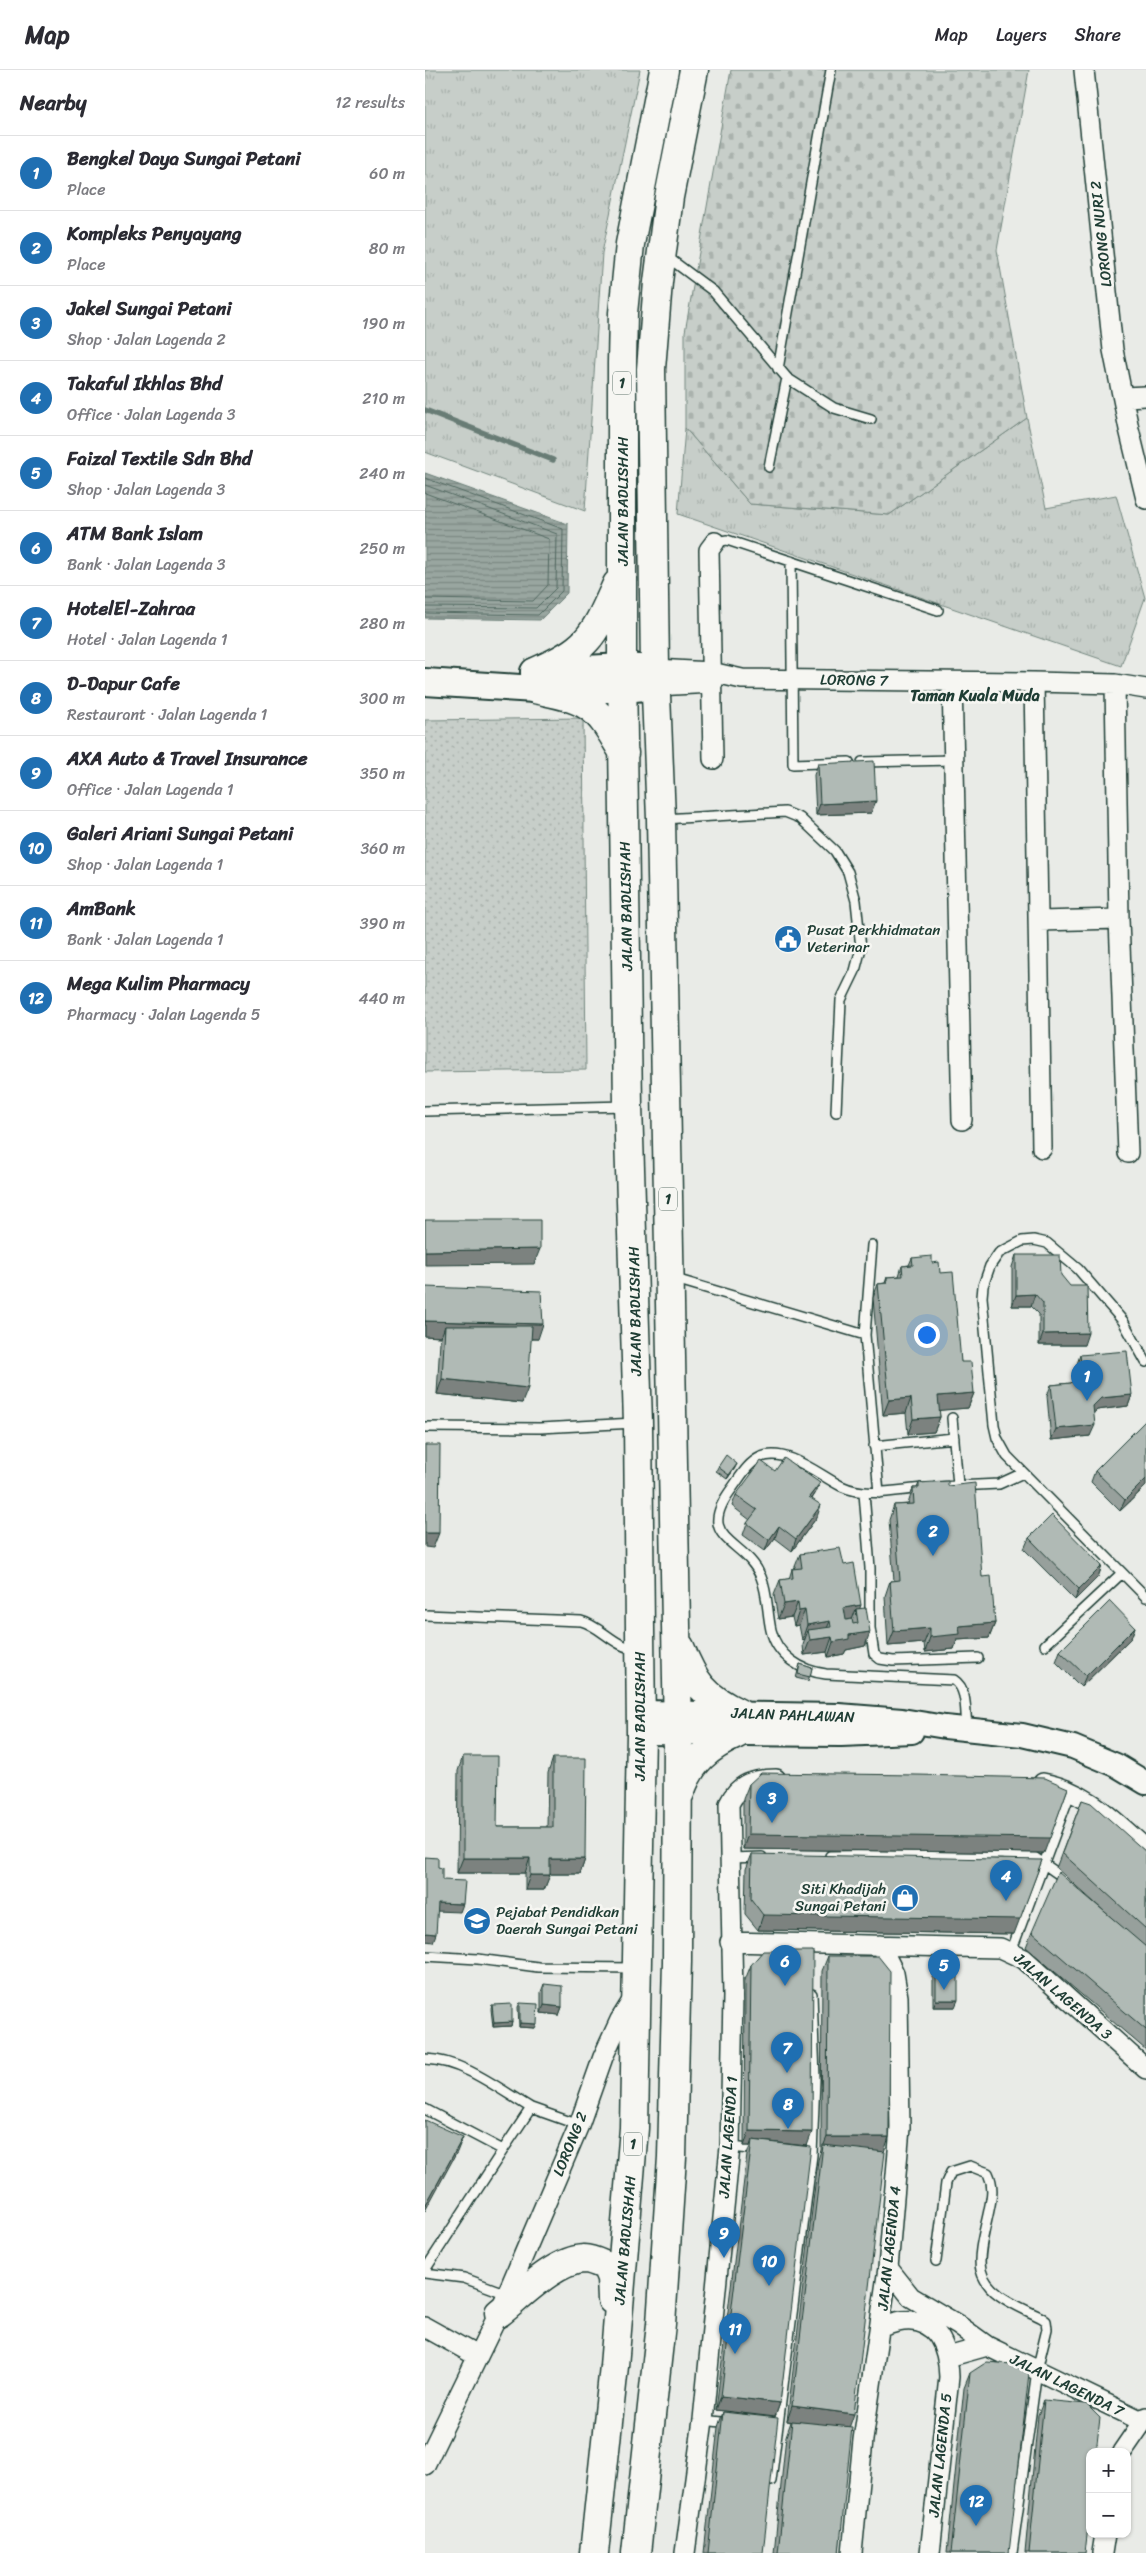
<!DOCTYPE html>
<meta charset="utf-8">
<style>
body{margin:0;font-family:Sriracha,sans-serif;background:#f2f2f3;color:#2b2b33}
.controls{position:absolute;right:15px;bottom:15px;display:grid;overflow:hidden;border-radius:10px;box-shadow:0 1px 4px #0004}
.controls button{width:45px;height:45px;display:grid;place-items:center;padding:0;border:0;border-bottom:1px solid #e1e1e2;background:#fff;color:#2b2b33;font:25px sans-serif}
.you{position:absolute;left:501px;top:1264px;width:18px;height:18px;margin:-12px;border:4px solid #fff;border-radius:50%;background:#1a73e8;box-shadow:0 0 0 8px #1a73e833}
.badge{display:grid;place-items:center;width:32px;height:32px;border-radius:50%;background:#1f6fb2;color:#fff;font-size:16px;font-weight:700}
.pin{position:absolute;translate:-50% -41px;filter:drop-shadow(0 1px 2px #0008)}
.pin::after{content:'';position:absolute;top:26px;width:18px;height:15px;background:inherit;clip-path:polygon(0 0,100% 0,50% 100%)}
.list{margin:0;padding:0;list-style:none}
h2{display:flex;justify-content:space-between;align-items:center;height:65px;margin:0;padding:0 20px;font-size:21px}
h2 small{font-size:16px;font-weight:400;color:#7c7c81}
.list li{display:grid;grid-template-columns:32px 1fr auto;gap:15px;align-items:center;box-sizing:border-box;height:75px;padding:0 20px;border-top:1px solid #e1e1e2}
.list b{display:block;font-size:19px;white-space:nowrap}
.list p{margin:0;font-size:16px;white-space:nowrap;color:#7c7c81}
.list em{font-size:16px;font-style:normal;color:#7c7c81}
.map{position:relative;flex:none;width:721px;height:2483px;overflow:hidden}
header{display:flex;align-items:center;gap:30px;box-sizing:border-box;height:70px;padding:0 25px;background:#fff;border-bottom:1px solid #e1e1e2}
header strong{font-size:24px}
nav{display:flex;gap:28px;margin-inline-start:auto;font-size:18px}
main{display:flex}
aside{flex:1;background:#fff}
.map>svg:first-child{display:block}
.grass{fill:url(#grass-tufts);stroke:#73867e}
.cemetery{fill:url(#cemetery-stones);stroke:#73867e}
.park{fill:url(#park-dots);stroke:#73867e}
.water{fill:url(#water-rules);stroke:#687c75}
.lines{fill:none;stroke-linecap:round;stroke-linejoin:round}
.shore{stroke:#50675f;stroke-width:1}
.stream{stroke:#687c75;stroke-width:5.5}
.service-casing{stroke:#1f3d34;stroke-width:12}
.minor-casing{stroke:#1f3d34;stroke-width:22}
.tertiary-casing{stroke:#1f3d34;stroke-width:26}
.secondary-casing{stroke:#1f3d34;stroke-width:30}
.primary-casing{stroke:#1f3d34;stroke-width:31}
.service{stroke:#f6f6f2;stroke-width:9}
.minor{stroke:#f6f6f2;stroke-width:19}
.tertiary{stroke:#f6f6f2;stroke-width:22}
.secondary{stroke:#f6f6f2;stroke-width:26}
.primary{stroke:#f6f6f2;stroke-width:28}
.wall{fill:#97a09c;stroke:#1f3d34}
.shaded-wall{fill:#7b827f;stroke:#1f3d34}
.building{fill:#b0bab5;stroke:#1f3d34}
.labels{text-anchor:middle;stroke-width:5;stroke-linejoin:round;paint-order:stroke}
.shield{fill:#f6f6f2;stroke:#60746d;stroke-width:1}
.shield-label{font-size:14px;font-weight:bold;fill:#1f3d34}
.street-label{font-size:15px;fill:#1f3d34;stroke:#f6f6f2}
.poi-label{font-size:15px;fill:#1f3d34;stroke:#f6f6f2;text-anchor:start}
.neighbourhood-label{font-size:16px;font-weight:bold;fill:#1f3d34;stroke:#f6f6f2}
</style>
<header>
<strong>Map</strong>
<nav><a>Map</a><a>Layers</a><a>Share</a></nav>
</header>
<main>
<aside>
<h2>Nearby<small>12 results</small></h2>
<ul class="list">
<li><span class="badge">1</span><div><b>Bengkel Daya Sungai Petani</b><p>Place</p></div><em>60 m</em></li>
<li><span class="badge">2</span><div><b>Kompleks Penyayang</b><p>Place</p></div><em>80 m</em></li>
<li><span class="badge">3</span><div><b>Jakel Sungai Petani</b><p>Shop · Jalan Lagenda 2</p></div><em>190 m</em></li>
<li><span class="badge">4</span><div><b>Takaful Ikhlas Bhd</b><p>Office · Jalan Lagenda 3</p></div><em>210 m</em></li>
<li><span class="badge">5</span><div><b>Faizal Textile Sdn Bhd</b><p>Shop · Jalan Lagenda 3</p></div><em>240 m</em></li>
<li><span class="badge">6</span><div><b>ATM Bank Islam</b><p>Bank · Jalan Lagenda 3</p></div><em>250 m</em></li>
<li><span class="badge">7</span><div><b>HotelEl-Zahraa</b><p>Hotel · Jalan Lagenda 1</p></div><em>280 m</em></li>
<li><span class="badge">8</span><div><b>D-Dapur Cafe</b><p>Restaurant · Jalan Lagenda 1</p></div><em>300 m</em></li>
<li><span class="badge">9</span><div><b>AXA Auto &amp; Travel Insurance</b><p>Office · Jalan Lagenda 1</p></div><em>350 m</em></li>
<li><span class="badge">10</span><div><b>Galeri Ariani Sungai Petani</b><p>Shop · Jalan Lagenda 1</p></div><em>360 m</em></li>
<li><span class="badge">11</span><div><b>AmBank</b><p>Bank · Jalan Lagenda 1</p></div><em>390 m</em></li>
<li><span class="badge">12</span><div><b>Mega Kulim Pharmacy</b><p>Pharmacy · Jalan Lagenda 5</p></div><em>440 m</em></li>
</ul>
</aside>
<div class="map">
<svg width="721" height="2483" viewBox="0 0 721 2483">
<defs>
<pattern id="grass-tufts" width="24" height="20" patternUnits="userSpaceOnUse" patternTransform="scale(1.25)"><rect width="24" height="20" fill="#c7cec9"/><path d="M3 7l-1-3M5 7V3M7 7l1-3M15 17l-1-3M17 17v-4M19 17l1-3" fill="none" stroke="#aab2ad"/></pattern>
<pattern id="cemetery-stones" width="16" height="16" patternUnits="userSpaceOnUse" patternTransform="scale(1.25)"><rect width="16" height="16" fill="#c7cec9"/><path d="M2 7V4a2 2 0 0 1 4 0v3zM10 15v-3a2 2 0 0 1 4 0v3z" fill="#aab2ad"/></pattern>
<pattern id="park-dots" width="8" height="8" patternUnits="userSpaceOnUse" patternTransform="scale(1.25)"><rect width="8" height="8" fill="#c7cec9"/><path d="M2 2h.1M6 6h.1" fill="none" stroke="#aab2ad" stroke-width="1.8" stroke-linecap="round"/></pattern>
<pattern id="water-rules" width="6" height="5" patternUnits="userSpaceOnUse" patternTransform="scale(1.25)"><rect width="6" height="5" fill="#99a6a0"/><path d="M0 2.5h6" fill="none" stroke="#7c8883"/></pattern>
</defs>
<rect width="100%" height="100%" fill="#e9ebe7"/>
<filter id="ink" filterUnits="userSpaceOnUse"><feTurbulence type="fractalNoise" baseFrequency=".02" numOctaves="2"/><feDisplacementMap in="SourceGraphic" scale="10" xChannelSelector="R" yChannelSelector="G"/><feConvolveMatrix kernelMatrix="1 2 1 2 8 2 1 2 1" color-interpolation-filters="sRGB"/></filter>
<g filter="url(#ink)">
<path class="grass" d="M0 0H215L177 183 160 441 0 382Z
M602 348 621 438 691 425 720 528 696 596 253 444 260 358 325 434 464 445Z"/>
<path class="cemetery" d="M306 0H604L572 180 602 348 464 445 325 434 260 358V262Z"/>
<path class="park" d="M158 648 161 1000 0 1002V650Z"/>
<path class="water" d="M0 403 143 454 142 523 115 550 0 548Z"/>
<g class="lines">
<path class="shore" d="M0 408 138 459 137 521 113 545 0 543
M0 415 132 464 131 518 111 538 0 537
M0 423 124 469 123 515 108 531 0 529"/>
<path class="stream" d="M0 340 128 390"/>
<g class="service-casing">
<path id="service" d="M241 186 288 221 362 308 409 338 446 349
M353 299 406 0
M344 397 362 308
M290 472 302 470 513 540
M366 491 368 694 424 692
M437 692 529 690
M238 749 360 742 375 748 410 781 423 802 431 831 436 878 430 901 416 930 411 1042
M0 1041 201 1036
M247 1208 440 1265 454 1423
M440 1265 447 1175
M721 1292 698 1251 653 1199 622 1173 609 1170 597 1171 574 1183 565 1196 558 1216 557 1227 569 1355 572 1368 582 1386 721 1527
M527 1348 533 1415
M0 1357 115 1358 210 1353
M449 1376 529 1368
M511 1417 574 1414 598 1403
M499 1418C472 1420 441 1428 416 1416 394 1405 362 1377 336 1387 323 1393 316 1406 308 1417 267 1471 320 1468 336 1507 343 1524 342 1542 346 1560 352 1586 376 1601 401 1604L529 1610C543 1619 540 1642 542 1658
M439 1423 445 1498V1558L449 1584 455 1589 468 1591 553 1588
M0 1545 156 1551C176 1556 190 1578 212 1579
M620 1575 697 1503
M405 1786 574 1784 609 1787 642 1810
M305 1788 337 1787
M586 1882 646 1721
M0 1886 53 1889 113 1897 210 1898
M0 1989C38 1990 74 2019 106 2038
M0 2039 78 2080 106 2038 154 2055
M305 2077 336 2080
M511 2191 521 2113 526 2102 545 2096 563 2103C569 2116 567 2126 564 2140 561 2156 552 2185 556 2200 562 2226 596 2237 617 2248L621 2251 622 2259 612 2300 587 2483
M0 2200 78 2080
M0 2203 39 2208 82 2224
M278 2350 305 2353
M346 2411 387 2085 390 2009 387 1924"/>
</g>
<g class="minor-casing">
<path id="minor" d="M659 0 688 280 704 359 721 429
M698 327 721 326
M230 599 286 602 317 609 609 612 690 614 721 619
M527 612 537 1050
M609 612 617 1078
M690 614 694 849 703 1083
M231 616 288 613
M288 689 284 480 290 472
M614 851 694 849
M618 1713C660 1720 690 1752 721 1779
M305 1872 575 1878 599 1889 721 1999
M463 2198 486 2227 533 2255 562 2276 717 2351
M0 2257 52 2286
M455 2257C462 2255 470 2252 478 2251 513 2247 523 2278 524 2307L505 2483
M523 2287 562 2276
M697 2382 721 2347
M0 2395 74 2243 154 2055 178 1987 195 1950 210 1926
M260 2483 278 2350 305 2077 308 1926 304 1734C314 1713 329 1709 351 1709
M427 2483 438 2370 463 2198 475 2058 473 1927 469 1903 455 1875
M677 2483 680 2464"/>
</g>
<g class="tertiary-casing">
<path id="tertiary" d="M215 1642 414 1645 477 1650 520 1657 597 1665 648 1677 691 1695 721 1713
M216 1663 416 1665 487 1662"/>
</g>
<g class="secondary-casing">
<path id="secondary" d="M109 602 197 597 230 599
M0 612 110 619H198L231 616"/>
</g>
<g class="primary-casing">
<path id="primary" d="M110 602C165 578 168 567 192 514
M110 619C127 623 149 626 163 636 179 646 189 668 199 683
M255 1577C269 1612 279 1627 314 1643
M255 1723C265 1692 283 1677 312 1664
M74 2243C96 2226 130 2190 159 2189 166 2189 174 2193 181 2196L186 2208 187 2230
M169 2483 189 2296 209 2058 216 1663 213 1353 203 1036 197 597V293L198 243 205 174 239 0
M211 2483 236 2254 247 2087 252 1891 253 1663 236 749 230 599 226 299 233 212 244 127 269 0"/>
</g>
<use href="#service" class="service"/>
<use href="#minor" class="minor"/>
<use href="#tertiary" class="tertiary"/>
<use href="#secondary" class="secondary"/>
<use href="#primary" class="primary"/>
</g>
<path class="wall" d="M393 694 446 743 391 745 389 705Z
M591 1185 636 1205 659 1275H614V1244L606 1236H587V1197Z
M487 1188 507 1193 515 1203 536 1292 549 1323 543 1338 514 1340 515 1347 509 1362 483 1364 481 1343 458 1345 448 1228 453 1214 460 1213 462 1207 474 1206 477 1196 484 1195Z
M0 1217 113 1269H106L97 1333 12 1324 15 1271 16 1267 0 1266Z
M655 1285 707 1325 703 1336 672 1340 668 1343 665 1366 626 1370 622 1326 626 1315 646 1313 652 1307 651 1297Z
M293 1397 310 1398 302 1409 291 1401Z
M350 1401 395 1413 390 1424 387 1429 392 1447 367 1481 350 1468 340 1481 318 1465 322 1453 325 1450 307 1436 311 1425Z
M670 1401 721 1416 695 1441 666 1412Z
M494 1413 523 1416 557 1507 570 1553 564 1568 532 1570 529 1579 500 1582 499 1573 463 1576 460 1526 465 1511H469L464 1450 469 1435 483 1434 488 1418H492Z
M604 1468 677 1496 673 1507 650 1530 599 1479Z
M375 1484 419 1495 435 1539 440 1576 421 1580 419 1584 403 1587 402 1582 379 1585 378 1575 380 1569 377 1570 374 1555 369 1556 367 1547 353 1549 349 1525 355 1510 364 1509 367 1499H369Z
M710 1557 706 1568 656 1617 631 1592 635 1581Z
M375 1594 387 1598 383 1611 371 1608Z
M38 1686 72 1757H122L123 1703 128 1688 160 1789 155 1804H125L119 1820H100V1803H32L33 1701Z
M324 1714 619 1783 318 1779V1729Z
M657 1730 721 1782V1980L601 1877 607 1862 690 1851 631 1798Z
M327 1784 589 1864 333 1860 320 1844 321 1799Z
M403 1886 459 2082 424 2356 414 2483H349L361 2366 366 2352 362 2351 393 2090 396 2080 397 1901Z
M511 1893 530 1937H508V1901Z
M326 1895 382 2076 355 2333 350 2347 291 2340 322 2085 325 2076H319L320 1910Z
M119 1914 137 1937 134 1945 116 1943V1922Z
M95 1933 110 1958 94 1957 93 1937Z
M67 1935 87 1952 86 1956 68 1957 66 1939Z
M545 2303 584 2483H522L539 2318Z
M619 2330 660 2483H600L613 2345Z
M298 2342 338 2483H279L293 2357Z"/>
<path class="shaded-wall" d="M451 731 446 743 391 745 395 734Z
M115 1179 109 1194 0 1195V1181Z
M610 1224 606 1236H587L591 1225Z
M0 1251 118 1254 113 1269 20 1267V1256L16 1267 0 1266Z
M663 1263 659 1275H614L618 1264Z
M17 1309 103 1318 97 1333 12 1324Z
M549 1323 543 1338 508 1341 513 1326Z
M707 1325 703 1336 672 1340 663 1348 668 1336 676 1328Z
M486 1328 481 1343 458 1345 464 1330Z
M515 1347 509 1362 483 1364 488 1349Z
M670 1355 665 1366 626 1370 631 1359Z
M312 1394 310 1398 302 1409 304 1405Z
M721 1409V1416L695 1441 700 1430Z
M395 1413 390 1424 380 1438 384 1427Z
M396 1435 392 1447 367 1481 371 1469Z
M354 1456 350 1468 340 1481 344 1470Z
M0 1463H14L8 1478 0 1477Z
M677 1496 673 1507 650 1530 654 1519Z
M373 1532 367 1547 353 1549 359 1534Z
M436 1535 432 1546 431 1539 427 1550 414 1553 419 1538Z
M380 1540 374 1555 369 1556 374 1541Z
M405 1551 399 1566 383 1560 380 1569 377 1570 382 1555Z
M570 1553 564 1568 532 1570 529 1579 500 1582 505 1567 534 1556Z
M710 1557 706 1568 656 1617 661 1606Z
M505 1558 499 1573 463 1576 469 1561Z
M445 1562 440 1576 421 1580 419 1584 403 1587 408 1572 424 1565Z
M407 1567 402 1582 379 1585 385 1570Z
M643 1718 619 1783 318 1779 323 1764Z
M38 1788H105L100 1803H32Z
M125 1789H160L155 1804H120Z
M617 1790 589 1864 333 1860 338 1845Z
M105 1805H125L119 1820H100Z
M13 1833 38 1834 35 1842 10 1841Z
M0 1863 11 1864 8 1872 0 1871Z
M511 1930H533L530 1937H508Z
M119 1935 137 1937 134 1945 116 1943Z
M87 1952 86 1956 68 1957 69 1953Z
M95 1953 112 1954 110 1958 94 1957Z
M324 2061 387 2062 382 2076 327 2070 325 2076H319Z
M38 2067 32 2082 0 2141V2136Z
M402 2067H464L459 2082 398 2077Z
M296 2326 355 2333 350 2347 291 2340Z
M367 2336 429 2344 424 2358 362 2351Z"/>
<path class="building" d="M449 691 451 731 395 734 393 694Z
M0 1150H115V1179L0 1181Z
M591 1185H635L636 1205 645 1216H662L663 1263 618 1264V1233L610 1224 591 1225Z
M507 1186V1193L514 1192 515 1203 528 1202 536 1292H546L549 1323 513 1326 515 1347 488 1349 486 1328 464 1330 453 1214 462 1213V1207L478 1206 477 1196 488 1195 487 1188Z
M0 1217 116 1221 118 1254 0 1251Z
M20 1256H107L103 1318 17 1309Z
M702 1281 707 1325 676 1328 668 1336 670 1355 631 1359 626 1315 646 1313 657 1302 655 1285Z
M721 1350V1409L700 1430 670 1401Z
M0 1375H15L14 1463H0Z
M301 1385 312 1394 304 1405 293 1397Z
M359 1388 395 1413 384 1427 396 1435 371 1469 354 1456 344 1470 322 1453 332 1440 311 1425 336 1391 350 1401Z
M523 1411V1416L550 1413 557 1507 566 1506 570 1553 534 1556 535 1564 505 1567V1558L469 1561 465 1511 475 1510 469 1435 489 1434 488 1418H494V1413Z
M627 1445 677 1496 654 1519 604 1468Z
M415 1478 419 1495 429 1493 436 1535 419 1538 421 1550 427 1549 428 1554 433 1553 431 1539 441 1538 445 1562 424 1565V1569L408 1572 407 1567 385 1570 383 1560 406 1557 405 1551 382 1555 380 1540 374 1541 373 1532 359 1534 355 1510 368 1508 367 1499 377 1498 375 1484Z
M685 1531 710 1557 661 1606 635 1581Z
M375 1594 387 1598 385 1607 373 1604Z
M38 1686H73L72 1757H128V1688H161L160 1789H125V1805H105V1788H38Z
M336 1703 492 1705 620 1708 643 1718 625 1768 323 1764 324 1714Z
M657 1730 666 1733 721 1782V1859L637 1783Z
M327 1784 617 1790 595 1849 338 1845 326 1829Z
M0 1787 13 1788V1797L17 1798V1810L40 1811 38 1834 13 1833 11 1864 0 1863Z
M633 1802 721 1877V1960L607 1862Z
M338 1881H388L387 2062 324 2061 326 1895Z
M403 1886H453L465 1901 464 2067H402Z
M511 1893H533V1930H511Z
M119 1914 137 1916V1937L119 1935Z
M95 1933 113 1934 112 1954 95 1953Z
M87 1934V1952L69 1953 67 1935Z
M0 2050 38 2067 0 2136Z
M327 2070 386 2077 355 2333 296 2326Z
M398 2075 460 2082 429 2344 367 2336Z
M562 2292 587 2294 604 2303 584 2483H526L545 2303Z
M619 2330 661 2334 675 2348 671 2382H665V2439L660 2483H604Z
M298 2342 353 2348 338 2483H283Z
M367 2351 427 2357 414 2483H353Z"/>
</g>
<defs>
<g id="civic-disc" transform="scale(1.4375)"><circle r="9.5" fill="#1f6fb2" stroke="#f6f6f2"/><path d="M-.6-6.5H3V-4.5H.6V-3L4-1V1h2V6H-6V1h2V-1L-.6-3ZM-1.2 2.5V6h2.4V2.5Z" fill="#fff"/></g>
<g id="shop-disc" transform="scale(1.4375)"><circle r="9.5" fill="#1f6fb2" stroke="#f6f6f2"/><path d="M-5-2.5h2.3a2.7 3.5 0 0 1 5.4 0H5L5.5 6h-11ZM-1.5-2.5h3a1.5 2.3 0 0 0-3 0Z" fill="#fff"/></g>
<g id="school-disc" transform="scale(1.4375)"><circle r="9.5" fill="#1f6fb2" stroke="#f6f6f2"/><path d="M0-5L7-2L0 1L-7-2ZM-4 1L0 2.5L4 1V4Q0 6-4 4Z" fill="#fff"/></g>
</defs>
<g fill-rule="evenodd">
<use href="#civic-disc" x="363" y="869"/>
<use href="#shop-disc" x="480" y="1828"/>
<use href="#school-disc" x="52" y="1851"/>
</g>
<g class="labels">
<g class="shield">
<rect x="188" y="301.5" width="18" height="23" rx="4"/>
<rect x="234" y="1117.5" width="18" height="23" rx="4"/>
<rect x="199" y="2062.5" width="18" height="23" rx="4"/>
</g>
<g class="shield-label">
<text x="197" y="318">1</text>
<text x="243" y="1134">1</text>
<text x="208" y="2079">1</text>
</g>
<g class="street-label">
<text transform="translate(676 164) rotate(-96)" y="5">LORONG NURI 2</text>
<text transform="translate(198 431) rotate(-90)" y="5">JALAN BADLISHAH</text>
<text transform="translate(429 610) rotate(1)" y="5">LORONG 7</text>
<text transform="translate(201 836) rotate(-91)" y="5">JALAN BADLISHAH</text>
<text transform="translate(210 1241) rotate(-91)" y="5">JALAN BADLISHAH</text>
<text transform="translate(368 1645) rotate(2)" y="5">JALAN PAHLAWAN</text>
<text transform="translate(215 1646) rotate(-90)" y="5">JALAN BADLISHAH</text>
<text transform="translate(638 1926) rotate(41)" y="5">JALAN LAGENDA 3</text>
<text transform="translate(303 2067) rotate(-86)" y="5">JALAN LAGENDA 1</text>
<text transform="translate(145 2074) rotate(-68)" y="5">LORONG 2</text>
<text transform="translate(200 2170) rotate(-85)" y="5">JALAN BADLISHAH</text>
<text transform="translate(464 2178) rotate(-84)" y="5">JALAN LAGENDA 4</text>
<text transform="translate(642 2315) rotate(26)" y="5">JALAN LAGENDA 7</text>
<text transform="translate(515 2385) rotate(-84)" y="5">JALAN LAGENDA 5</text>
</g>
<g class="poi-label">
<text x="382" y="865">Pusat Perkhidmatan<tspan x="382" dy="17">Veterinar</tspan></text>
<text x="461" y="1824" text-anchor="end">Siti Khadijah<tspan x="461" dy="17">Sungai Petani</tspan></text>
<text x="71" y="1847">Pejabat Pendidkan<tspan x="71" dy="17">Daerah Sungai Petani</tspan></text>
</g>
<g class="neighbourhood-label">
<text x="550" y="631">Taman Kuala Muda</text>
</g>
</g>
</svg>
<div class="controls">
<button>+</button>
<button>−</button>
</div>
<div class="you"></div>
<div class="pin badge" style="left:662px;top:1331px">1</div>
<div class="pin badge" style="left:508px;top:1486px">2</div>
<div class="pin badge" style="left:347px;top:1753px">3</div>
<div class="pin badge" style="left:581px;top:1831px">4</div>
<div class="pin badge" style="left:519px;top:1920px">5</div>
<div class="pin badge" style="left:360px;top:1916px">6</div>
<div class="pin badge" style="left:362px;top:2003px">7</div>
<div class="pin badge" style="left:363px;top:2059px">8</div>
<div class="pin badge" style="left:299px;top:2188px">9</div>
<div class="pin badge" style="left:344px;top:2216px">10</div>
<div class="pin badge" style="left:310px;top:2284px">11</div>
<div class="pin badge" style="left:551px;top:2456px">12</div>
</div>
</main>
